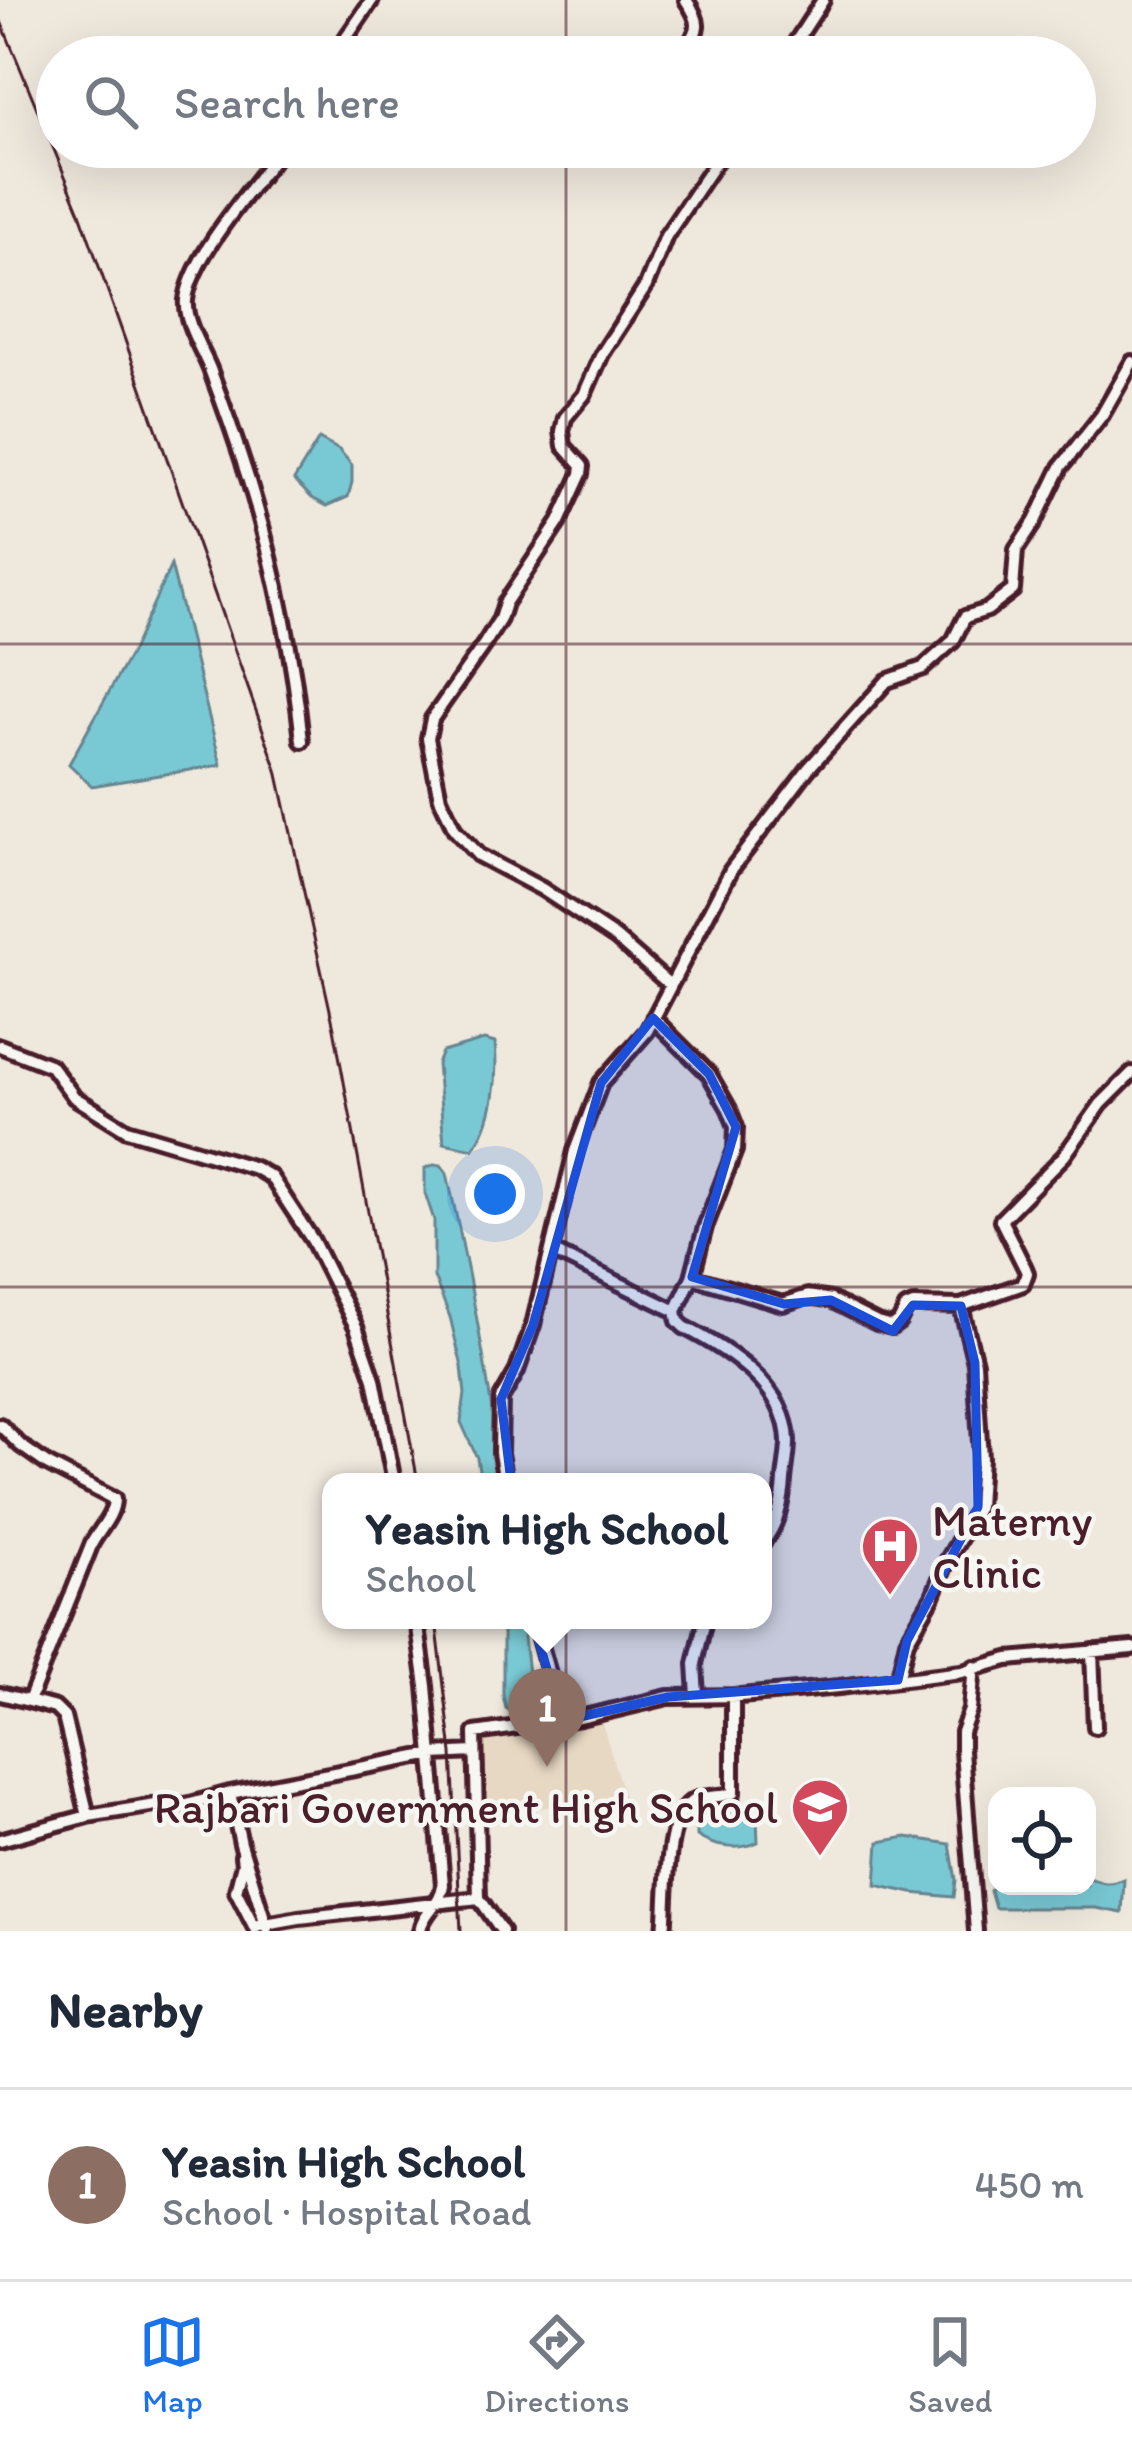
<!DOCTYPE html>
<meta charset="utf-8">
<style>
body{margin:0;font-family:Itim,sans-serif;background:#f6f6f7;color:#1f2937}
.controls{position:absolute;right:36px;bottom:36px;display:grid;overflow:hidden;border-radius:24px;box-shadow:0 12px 48px #0002}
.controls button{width:108px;height:108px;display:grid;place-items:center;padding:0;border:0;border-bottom:3px solid #e0e1e3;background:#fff;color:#1f2937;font:60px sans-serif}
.you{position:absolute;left:495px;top:1194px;width:42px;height:42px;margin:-30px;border:9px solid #fff;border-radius:50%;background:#1a73e8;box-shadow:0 0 0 18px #1a73e833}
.badge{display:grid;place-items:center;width:78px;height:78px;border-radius:50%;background:#1a73e8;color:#fff;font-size:39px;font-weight:700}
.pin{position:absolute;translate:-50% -99px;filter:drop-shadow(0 3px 6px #0008)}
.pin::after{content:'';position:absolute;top:63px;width:42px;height:36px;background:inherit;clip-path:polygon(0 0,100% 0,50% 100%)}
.popup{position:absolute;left:322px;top:1473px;width:450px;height:156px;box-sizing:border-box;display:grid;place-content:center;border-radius:24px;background:#fff;filter:drop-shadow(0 3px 9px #0005);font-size:39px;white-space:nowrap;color:#747a83}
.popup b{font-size:45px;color:#1f2937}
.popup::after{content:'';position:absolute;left:50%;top:100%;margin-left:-24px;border:24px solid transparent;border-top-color:#fff}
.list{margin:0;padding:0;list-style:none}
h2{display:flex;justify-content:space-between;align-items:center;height:156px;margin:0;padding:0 48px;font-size:51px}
h2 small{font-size:39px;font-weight:400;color:#747a83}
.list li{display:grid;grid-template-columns:78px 1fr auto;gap:36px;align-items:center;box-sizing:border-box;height:192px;padding:0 48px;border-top:3px solid #e0e1e3}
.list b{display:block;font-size:45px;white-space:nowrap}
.list p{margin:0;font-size:39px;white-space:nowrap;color:#747a83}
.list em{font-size:39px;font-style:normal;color:#747a83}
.icon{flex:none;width:66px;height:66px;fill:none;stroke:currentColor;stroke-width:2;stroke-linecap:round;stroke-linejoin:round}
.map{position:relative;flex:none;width:1132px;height:1931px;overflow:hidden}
.search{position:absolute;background:#fff;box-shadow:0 12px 48px #0002;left:36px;right:36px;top:36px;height:132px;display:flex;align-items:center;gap:30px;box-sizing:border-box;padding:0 42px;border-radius:66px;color:#747a83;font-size:45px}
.sheet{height:348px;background:#fff}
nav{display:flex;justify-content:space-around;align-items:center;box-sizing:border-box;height:168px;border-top:3px solid #e0e1e3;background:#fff;font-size:33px;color:#747a83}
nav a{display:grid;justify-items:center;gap:6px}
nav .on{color:#1a73e8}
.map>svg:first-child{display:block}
.built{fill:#e7d8c3}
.water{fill:#79c9d4;stroke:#668590;stroke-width:3}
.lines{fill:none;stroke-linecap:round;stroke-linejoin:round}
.minor-casing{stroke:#4a1f2b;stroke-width:20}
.minor{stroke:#f6f6f2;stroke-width:10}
.rail{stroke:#4a1f2b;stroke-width:3}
.marked{fill:#1d4ed8;fill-opacity:0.2;stroke:#1d4ed8;stroke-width:9;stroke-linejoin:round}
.grid{fill:none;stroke:#4a1f2b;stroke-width:3;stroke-opacity:0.55}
.labels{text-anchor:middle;stroke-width:9;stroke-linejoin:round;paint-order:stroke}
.poi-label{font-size:45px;fill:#4a1f2b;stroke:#f6f6f2;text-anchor:start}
</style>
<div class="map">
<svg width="1132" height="1931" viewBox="0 0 1132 1931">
<rect width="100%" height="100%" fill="#efe8dd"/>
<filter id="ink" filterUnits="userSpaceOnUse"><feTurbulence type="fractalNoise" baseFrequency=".00833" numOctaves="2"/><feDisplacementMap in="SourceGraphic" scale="24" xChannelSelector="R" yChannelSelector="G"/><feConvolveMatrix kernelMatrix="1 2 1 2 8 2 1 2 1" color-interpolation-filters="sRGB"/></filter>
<g filter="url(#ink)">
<path class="built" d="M600 1716 625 1800 481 1813 477 1734Z"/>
<path class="water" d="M319 439 339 450 352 465V482L348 497 327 506 312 498 294 480Z
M171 565 221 765 92 786 69 764 133 649Z
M484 1040 495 1043C498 1076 494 1121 473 1149L444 1143 437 1064 442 1052Z
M434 1165H441L447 1173C470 1275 489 1378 502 1482H481L477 1458 461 1422 465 1394 462 1367 450 1317 434 1277V1220L425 1193V1168Z
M503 1620H522L530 1691C529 1702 525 1711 513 1713L506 1708 503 1696Z
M729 1806 741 1808 757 1818 758 1842C740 1851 715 1848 697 1836V1822L701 1809Z
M907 1837 950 1844 956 1880 954 1897 912 1893 876 1885 879 1842Z
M1087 1877C1102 1883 1107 1886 1124 1879L1122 1913 1096 1908H995L990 1891 997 1880V1886H1087Z"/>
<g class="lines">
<g class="minor-casing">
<path id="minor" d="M333 57 372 0
M681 57C697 31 705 27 686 0
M786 57 823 0
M283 147C255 185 191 256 186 300 184 322 202 349 210 369 224 406 237 443 249 481 275 566 293 653 302 741
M670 985 616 938 542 889 478 855 455 830 440 798 428 738 432 719 485 643 500 619 505 603 559 522 581 474 582 466 564 446 562 431 565 418 584 395 602 354 646 286 666 236 726 147
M653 1018 709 1074 729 1109 736 1127 735 1150 705 1227 692 1277 676 1311 678 1321 684 1327C727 1349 787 1386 788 1442 788 1454 785 1468 784 1480 783 1500 777 1527 763 1542
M0 1046 51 1066 74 1097 127 1130 255 1168 271 1177 313 1241 356 1327 374 1379 394 1482
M552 1251 676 1311
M692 1277 783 1304 808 1296 831 1300 877 1323 892 1327 899 1322 906 1308 913 1305 961 1306
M0 1425 20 1445 47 1464 114 1499C114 1515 100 1529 92 1543L29 1701 55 1708 64 1717 88 1816
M505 1482 500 1453 501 1399 517 1371 533 1325 575 1151 601 1083 647 1031 731 870 808 769 887 681 923 668 953 641 965 617 987 610 1013 590 1016 550 1035 521 1061 467 1102 415 1132 362
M417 1620 426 1686 443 1885C441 1904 422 1913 420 1931
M534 1620 562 1721
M1092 1651 1095 1727
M974 1667 970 1710 962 1732V1751L976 1931
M898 1680 907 1641 933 1596 947 1561 978 1507 981 1458 975 1363 961 1306 1023 1284 1027 1273 1025 1268 1001 1220 1064 1156 1101 1104 1132 1073
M0 1694 29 1701
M697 1696 695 1664 705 1620
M230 1793 241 1844 267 1928
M0 1840 88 1816 162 1804 187 1805 230 1793 433 1754 475 1752
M242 1856 243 1864 236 1891 255 1928
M479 1898 475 1733 580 1718 668 1697 740 1696 839 1687 962 1672 1008 1659 1132 1648
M479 1898 502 1931
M254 1926 299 1918 479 1898
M664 1931C668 1901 662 1814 695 1800 707 1795 721 1798 733 1793V1696"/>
</g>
<use href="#minor" class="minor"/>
<path class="rail" d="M0 19 79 210 277 770 334 1028 418 1482
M436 1620 452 1753 461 1931"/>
</g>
</g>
<path class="marked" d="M653 1018 709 1074 736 1127 692 1277 784 1304 831 1300 893 1331 913 1305 961 1306 975 1363 978 1507 907 1641 898 1680 668 1697 562 1721 524 1590 501 1399 533 1325 601 1083Z"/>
<path class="grid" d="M566 0V57M566 147V1931M0 644H1132M0 1287H1132"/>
<defs>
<g id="hospital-pin" transform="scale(3)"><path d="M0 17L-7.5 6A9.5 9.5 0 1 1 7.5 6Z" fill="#d1495b" stroke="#f6f6f2"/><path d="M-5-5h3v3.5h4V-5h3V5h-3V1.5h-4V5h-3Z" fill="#fff"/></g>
<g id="school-pin" transform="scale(3)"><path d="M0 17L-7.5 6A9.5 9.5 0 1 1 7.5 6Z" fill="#d1495b" stroke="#f6f6f2"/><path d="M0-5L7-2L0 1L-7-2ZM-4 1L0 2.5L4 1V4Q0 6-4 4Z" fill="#fff"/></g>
</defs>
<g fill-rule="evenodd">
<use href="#hospital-pin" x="890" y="1546"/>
<use href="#school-pin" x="820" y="1807"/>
</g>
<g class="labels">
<g class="poi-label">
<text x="932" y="1536">Materny<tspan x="932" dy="52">Clinic</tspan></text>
<text x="778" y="1823" text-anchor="end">Rajbari Government High School</text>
</g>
</g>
</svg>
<div class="controls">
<button><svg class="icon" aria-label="locate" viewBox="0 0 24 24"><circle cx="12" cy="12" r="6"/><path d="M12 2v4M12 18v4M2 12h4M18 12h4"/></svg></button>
</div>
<div class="you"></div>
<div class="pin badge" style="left:547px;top:1767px;background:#8d6e63">1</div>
<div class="popup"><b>Yeasin High School</b>School</div>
<div class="search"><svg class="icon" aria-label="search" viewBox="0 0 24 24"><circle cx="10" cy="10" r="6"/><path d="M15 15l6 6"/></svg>Search here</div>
</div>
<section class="sheet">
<h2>Nearby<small></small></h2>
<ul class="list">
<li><span class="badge" style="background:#8d6e63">1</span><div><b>Yeasin High School</b><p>School · Hospital Road</p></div><em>450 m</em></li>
</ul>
</section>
<nav>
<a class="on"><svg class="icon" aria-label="map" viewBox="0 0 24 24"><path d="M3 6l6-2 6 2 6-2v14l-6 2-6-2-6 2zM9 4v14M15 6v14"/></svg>Map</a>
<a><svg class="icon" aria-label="directions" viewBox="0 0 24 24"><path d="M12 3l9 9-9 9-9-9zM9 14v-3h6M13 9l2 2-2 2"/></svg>Directions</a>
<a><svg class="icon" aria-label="saved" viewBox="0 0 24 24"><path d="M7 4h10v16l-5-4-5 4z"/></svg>Saved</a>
</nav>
